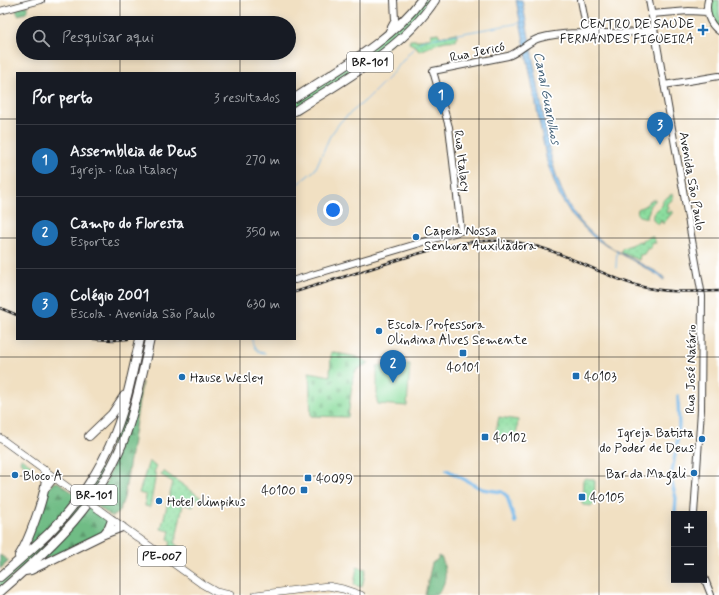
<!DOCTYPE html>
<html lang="pt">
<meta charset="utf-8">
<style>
body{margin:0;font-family:Mynerve,sans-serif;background:#20242c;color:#f1f3f6}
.controls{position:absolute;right:12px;bottom:12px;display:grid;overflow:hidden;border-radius:0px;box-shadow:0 2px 10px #0003}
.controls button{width:36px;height:36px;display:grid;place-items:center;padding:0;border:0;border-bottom:1px solid #363941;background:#171b24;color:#f1f3f6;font:20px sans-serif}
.you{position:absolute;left:333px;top:210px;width:14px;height:14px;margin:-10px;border:3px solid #fff;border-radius:50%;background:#1a73e8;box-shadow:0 0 0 6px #1a73e833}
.badge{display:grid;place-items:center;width:26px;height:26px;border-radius:50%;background:#1f6fb2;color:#fff;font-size:13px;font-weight:700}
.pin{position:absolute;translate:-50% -33px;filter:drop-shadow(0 1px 2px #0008)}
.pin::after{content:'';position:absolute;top:21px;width:14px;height:12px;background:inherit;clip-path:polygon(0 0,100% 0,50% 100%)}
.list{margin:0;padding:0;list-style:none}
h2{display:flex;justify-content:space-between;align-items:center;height:52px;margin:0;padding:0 16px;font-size:17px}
h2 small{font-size:13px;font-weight:400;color:#9ea1a6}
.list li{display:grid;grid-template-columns:26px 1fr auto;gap:12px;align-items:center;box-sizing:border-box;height:72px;padding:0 16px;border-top:1px solid #363941}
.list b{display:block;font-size:15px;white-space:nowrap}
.list p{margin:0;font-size:13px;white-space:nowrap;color:#9ea1a6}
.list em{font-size:13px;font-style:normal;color:#9ea1a6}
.icon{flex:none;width:22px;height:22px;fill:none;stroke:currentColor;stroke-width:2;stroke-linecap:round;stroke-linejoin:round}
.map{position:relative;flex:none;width:719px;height:595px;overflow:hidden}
.search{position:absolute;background:#171b24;box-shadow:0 2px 10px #0003;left:16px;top:16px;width:280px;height:44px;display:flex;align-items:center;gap:10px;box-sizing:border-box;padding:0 14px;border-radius:22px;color:#9ea1a6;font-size:15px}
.panel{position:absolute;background:#171b24;box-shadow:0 2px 10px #0003;left:16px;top:72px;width:280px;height:268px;border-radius:0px}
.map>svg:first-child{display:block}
.grass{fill:url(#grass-dots);stroke:#547c5d}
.forest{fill:url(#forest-firs);stroke:#466c50}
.cemetery{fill:url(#cemetery-stones);stroke:#547c5d}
.garden{fill:#8bdd9e;stroke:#547c5d}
.water{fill:url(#water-rules);stroke:#476982}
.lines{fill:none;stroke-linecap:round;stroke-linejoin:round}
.stream{stroke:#72b6e8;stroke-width:1}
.canal{stroke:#72b6e8;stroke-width:3.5}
.secondary-casing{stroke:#3c3935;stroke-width:8}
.primary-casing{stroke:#3c3935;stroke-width:8}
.highway-casing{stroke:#3c3935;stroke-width:10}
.secondary{stroke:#fff;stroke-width:6}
.primary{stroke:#fff;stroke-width:7}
.highway{stroke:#fff;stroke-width:8}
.rail-casing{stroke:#1c1c1c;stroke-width:2.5}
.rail{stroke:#fff;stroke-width:1;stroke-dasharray:3;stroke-linecap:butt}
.primary-bridge-casing{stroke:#3c3935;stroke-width:8;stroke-linecap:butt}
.primary-bridge{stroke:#fff;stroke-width:7}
.grid{fill:none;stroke:#1c1c1c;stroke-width:1;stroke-opacity:0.55}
.poi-dot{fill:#1f6fb2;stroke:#fff;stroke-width:1.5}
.labels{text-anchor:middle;stroke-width:3.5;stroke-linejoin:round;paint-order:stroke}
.shield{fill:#fff;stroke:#606060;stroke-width:1}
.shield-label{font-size:12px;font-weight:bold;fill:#1c1c1c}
.poi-label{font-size:13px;fill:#1c1c1c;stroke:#fff;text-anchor:start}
.street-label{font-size:13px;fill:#1c1c1c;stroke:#fff}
.water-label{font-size:14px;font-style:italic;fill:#436178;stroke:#fff}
</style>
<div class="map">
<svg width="719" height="595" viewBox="0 0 719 595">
<defs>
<pattern id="grass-dots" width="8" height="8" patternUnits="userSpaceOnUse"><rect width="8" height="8" fill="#8bdd9e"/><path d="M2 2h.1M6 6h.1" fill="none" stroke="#77bd88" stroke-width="1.8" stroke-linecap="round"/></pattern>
<pattern id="forest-firs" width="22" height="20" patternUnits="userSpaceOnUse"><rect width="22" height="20" fill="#70bc85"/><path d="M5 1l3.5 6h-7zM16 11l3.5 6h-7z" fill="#5b986c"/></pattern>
<pattern id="cemetery-stones" width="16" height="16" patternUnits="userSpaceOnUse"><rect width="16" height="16" fill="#8bdd9e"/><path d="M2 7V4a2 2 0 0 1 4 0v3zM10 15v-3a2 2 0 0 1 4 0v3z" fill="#77bd88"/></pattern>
<pattern id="water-rules" width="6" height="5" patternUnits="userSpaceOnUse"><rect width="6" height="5" fill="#72b6e8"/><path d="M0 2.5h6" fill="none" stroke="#629cc6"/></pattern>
</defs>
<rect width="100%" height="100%" fill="#fff"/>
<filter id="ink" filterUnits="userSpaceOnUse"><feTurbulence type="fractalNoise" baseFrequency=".025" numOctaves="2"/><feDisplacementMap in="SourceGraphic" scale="8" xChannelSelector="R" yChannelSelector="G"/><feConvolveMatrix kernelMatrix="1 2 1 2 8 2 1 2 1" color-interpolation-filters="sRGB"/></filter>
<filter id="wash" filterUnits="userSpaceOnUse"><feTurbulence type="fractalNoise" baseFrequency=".012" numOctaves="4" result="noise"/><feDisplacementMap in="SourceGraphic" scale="16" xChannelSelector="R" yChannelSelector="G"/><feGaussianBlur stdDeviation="0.9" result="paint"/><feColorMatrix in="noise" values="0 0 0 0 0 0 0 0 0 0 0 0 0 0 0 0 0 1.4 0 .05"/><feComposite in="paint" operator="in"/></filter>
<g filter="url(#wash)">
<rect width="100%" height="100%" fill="#f1e0c2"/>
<path class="grass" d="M423 0H432L421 14 386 48 295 110V100L339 71Z
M710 0H719V29L710 17Z
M438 33 440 37 456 33 457 37 456 41C442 39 433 46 420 51L418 50 417 47 409 43 410 40H422L431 37V34Z
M672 194 673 197 672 200 666 205 670 208 666 211 667 214 671 211 673 212 663 224 661 219 660 223 658 225C647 216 655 212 663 204L662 201Z
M655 199V201L649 206 650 208 647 216 648 218 639 216 637 214 638 209 646 205 649 201Z
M652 236 656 243H652L651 248 647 249 644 254 640 255 639 260 621 252V250L623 248 640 241 641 243 642 240Z
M143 339H148L127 427 92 499 83 493 106 460Z
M499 417 518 420 516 439 495 436Z
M21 458 31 465 28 469 30 470 29 472 27 471 25 475V466L20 462Z
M149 461 156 467 154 473 156 474 150 507 145 506 146 495 139 493Z
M163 471 203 499 202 501 195 498 193 507 183 504 175 544 182 549 173 562 161 552 164 548 168 550 171 542 168 539 170 531 161 529 173 482 161 475Z
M585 478 593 479 595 481 594 503 592 506 583 505 582 504 583 480Z
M80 498 88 504 75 522 0 588V578Z"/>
<path class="forest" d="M28 5V10L26 13 18 15 15 8Z
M142 382 124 498 119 512 112 517 92 502 106 482Z
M58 482 79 497 61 517 25 550 45 492 53 483Z
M90 505 108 519 104 532 31 566Z
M0 555 9 561 0 569Z
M438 556 442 558C446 573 448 583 436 595H425L432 563 438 559Z"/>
<path class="cemetery" d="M331 352 357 357 369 363 356 370 353 377 348 417 311 416 309 372 330 376Z"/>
<path class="garden" d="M410 364 407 406 378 404 377 401V366Z
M357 567 366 569 362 587 354 585Z"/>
<path class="water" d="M516 0H522C528 32 534 64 540 96 549 145 553 201 594 235 612 250 636 261 657 272L664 277V280L662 279 659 276 594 238 571 214 559 195 547 162Z"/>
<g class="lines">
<path class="stream" d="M295 186 315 170 330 136 341 121 366 100 389 77 417 44 424 40 520 23
M616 268 617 251
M252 339C253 348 256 353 265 353"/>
<path class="canal" d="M676 450 679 426 678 396
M447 470 482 489 502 492 507 496 515 522
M675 514 676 498 672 483V473L675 454"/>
</g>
</g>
<g filter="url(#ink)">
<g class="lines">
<g class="secondary-casing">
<path id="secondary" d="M581 0 587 32
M649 0 702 296 701 410 694 514
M708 0C705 12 709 24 719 31
M0 11 41 0
M651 14 689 11 707 12
M389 31 395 20 394 0
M664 85 719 76
M295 280 461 231 449 127 433 71 508 56C520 52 528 41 540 38 578 28 617 37 654 30
M704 577 711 595"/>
</g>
<g class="primary-casing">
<path id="primary" d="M0 438 70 489
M98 509 202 584 216 592 230 595
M256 595 328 586 343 589 361 595"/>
</g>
<g class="highway-casing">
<path id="highway" d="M295 98C337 70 391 41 421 0
M295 111C343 80 403 49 435 0
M89 436 112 414 124 396
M46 487 54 477
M104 534 109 528 112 520
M19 556C28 542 50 486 45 471
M25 571 31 570 104 534 122 527
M0 577C16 563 32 549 48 534 76 506 101 470 115 433 127 403 133 370 140 339
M0 592C54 545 101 502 126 434 137 403 143 371 150 339"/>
</g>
<use href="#secondary" class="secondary"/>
<use href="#primary" class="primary"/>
<use href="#highway" class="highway"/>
<g class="rail-casing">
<path id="rail" d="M295 292C326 282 357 273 388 263 433 249 473 235 521 243 562 250 596 273 635 285 662 293 691 292 719 291
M0 308 17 315
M93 339 114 340 128 339"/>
</g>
<use href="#rail" class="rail"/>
<g class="primary-bridge-casing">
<path id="primary-bridge" d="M70 489 98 509"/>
</g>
<use href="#primary-bridge" class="primary-bridge"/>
</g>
</g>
<path class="grid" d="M120 0V23M240 0V23M360 0V595M479 0V595M599 0V595M120 53V73M240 53V73M0 119H17M295 119H719M0 238H17M295 238H719M120 339V595M240 339V595M0 357H719M0 476H719"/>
<g class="poi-dot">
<path d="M701 24h4v4h4v4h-4v4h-4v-4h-4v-4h4z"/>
<circle cx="416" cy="237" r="4"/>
<circle cx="379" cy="331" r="4"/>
<rect x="459" y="349" width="8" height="8" rx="2"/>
<rect x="572" y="372" width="8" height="8" rx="2"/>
<circle cx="182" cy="377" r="4"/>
<rect x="481" y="433" width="8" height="8" rx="2"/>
<circle cx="702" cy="439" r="4"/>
<circle cx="694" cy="473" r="4"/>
<circle cx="15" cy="475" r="4"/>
<rect x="304" y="474" width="8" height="8" rx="2"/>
<rect x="300" y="486" width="8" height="8" rx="2"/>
<rect x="578" y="493" width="8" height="8" rx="2"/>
<circle cx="159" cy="501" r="4"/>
</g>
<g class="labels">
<g class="shield">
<rect x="347" y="52" width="46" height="20" rx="3"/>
<rect x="71" y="485" width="46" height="20" rx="3"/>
<rect x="138" y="546" width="48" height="20" rx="3"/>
</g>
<g class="shield-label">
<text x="370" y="66">BR-101</text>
<text x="94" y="499">BR-101</text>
<text x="162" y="560">PE-007</text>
</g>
<g class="poi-label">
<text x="694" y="28" text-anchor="end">CENTRO DE SAUDE<tspan x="694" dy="15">FERNANDES FIGUEIRA</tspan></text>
<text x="424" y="235">Capela Nossa<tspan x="424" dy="15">Senhora Auxiliadora</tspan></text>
<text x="387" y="329">Escola Professora<tspan x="387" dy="15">Olindina Alves Semente</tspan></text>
<text x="463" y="372" text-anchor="middle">40101</text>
<text x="584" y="381">40103</text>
<text x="190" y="382">Hause Wesley</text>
<text x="694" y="437" text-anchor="end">Igreja Batista<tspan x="694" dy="15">do Poder de Deus</tspan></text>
<text x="493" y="442">40102</text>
<text x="686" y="478" text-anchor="end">Bar da Magali</text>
<text x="23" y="480">Bloco A</text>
<text x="316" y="483">40099</text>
<text x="296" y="495" text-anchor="end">40100</text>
<text x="590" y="502">40105</text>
<text x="167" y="506">Hotel olimpikus</text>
</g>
<g class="street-label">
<text transform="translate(477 51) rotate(-12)" y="5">Rua Jericó</text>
<text transform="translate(463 161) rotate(83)" y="5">Rua Italacy</text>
<text transform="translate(693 181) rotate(80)" y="5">Avenida São Paulo</text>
<text transform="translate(690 369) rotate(-89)" y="5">Rua José Natário</text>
</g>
<g class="water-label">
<text transform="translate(548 98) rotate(79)" y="5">Canal Guarulhos</text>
</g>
</g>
</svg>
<div class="controls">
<button>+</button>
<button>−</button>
</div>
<div class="you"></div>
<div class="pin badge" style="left:441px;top:115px">1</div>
<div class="pin badge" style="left:393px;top:383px">2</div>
<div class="pin badge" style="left:660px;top:145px">3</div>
<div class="search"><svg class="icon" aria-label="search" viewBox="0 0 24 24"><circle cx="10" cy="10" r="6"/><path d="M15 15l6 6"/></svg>Pesquisar aqui</div>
<section class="panel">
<h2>Por perto<small>3 resultados</small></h2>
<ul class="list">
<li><span class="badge">1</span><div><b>Assembleia de Deus</b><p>Igreja · Rua Italacy</p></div><em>270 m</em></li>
<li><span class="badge">2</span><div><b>Campo do Floresta</b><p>Esportes</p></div><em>350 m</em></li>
<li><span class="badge">3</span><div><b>Colégio 2001</b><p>Escola · Avenida São Paulo</p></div><em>630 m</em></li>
</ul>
</section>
</div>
